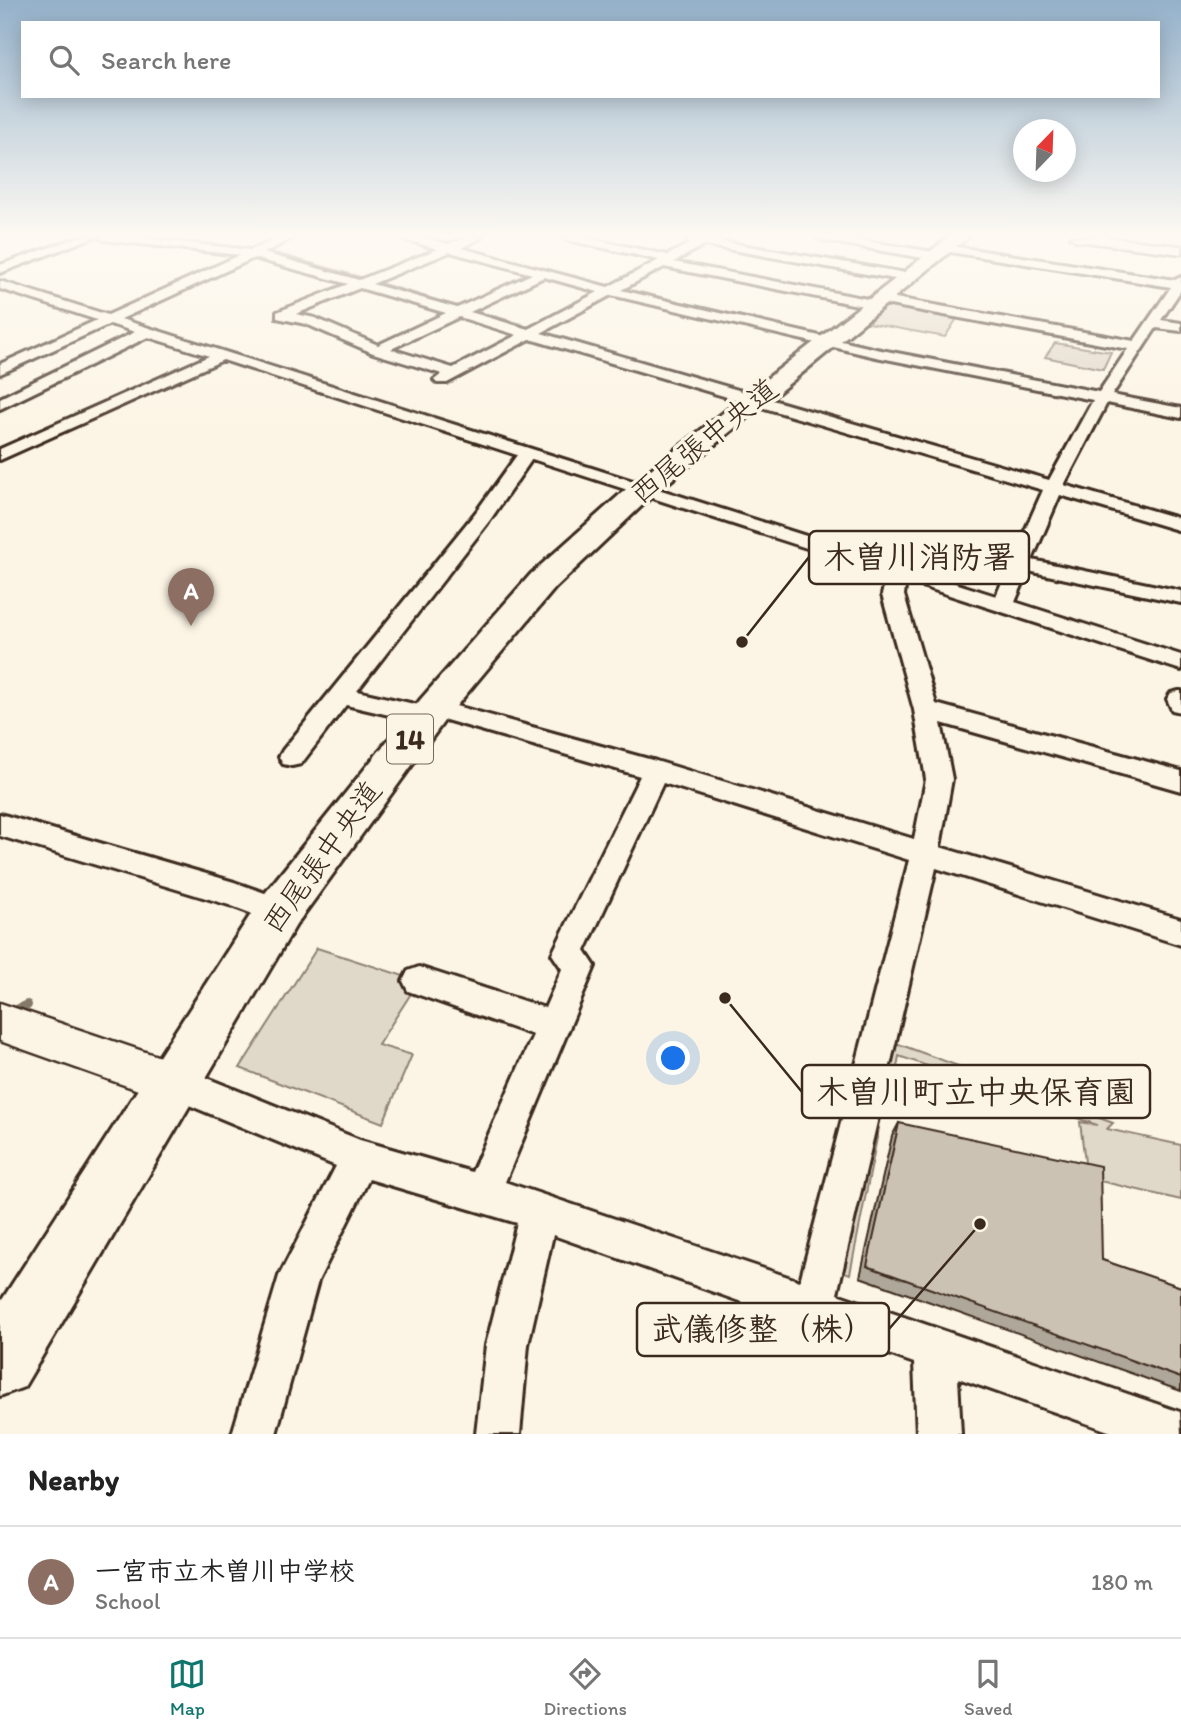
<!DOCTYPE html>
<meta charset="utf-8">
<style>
body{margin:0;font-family:Itim,"Klee One",sans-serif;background:#f2f2f2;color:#222}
.compass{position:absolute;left:1013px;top:119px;width:63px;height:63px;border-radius:50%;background:#fff;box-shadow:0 4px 18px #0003;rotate:23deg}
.you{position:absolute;left:674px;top:1059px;width:24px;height:24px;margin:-18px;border:5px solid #fff;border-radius:50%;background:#1a73e8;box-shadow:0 0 0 10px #1a73e833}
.badge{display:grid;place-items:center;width:46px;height:46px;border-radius:50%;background:#0f766e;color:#fff;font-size:23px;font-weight:700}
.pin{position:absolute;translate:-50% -58px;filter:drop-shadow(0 2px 4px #0008)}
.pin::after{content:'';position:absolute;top:37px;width:24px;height:21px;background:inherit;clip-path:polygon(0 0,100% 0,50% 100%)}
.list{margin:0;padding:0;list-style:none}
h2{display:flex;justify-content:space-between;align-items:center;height:91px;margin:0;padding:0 28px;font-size:30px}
h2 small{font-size:23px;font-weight:400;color:#767676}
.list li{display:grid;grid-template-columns:46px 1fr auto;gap:21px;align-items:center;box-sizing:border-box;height:112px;padding:0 28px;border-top:2px solid #e0e0e0}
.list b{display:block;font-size:26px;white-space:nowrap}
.list p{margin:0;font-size:23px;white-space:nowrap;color:#767676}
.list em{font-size:23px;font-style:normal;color:#767676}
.icon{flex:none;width:38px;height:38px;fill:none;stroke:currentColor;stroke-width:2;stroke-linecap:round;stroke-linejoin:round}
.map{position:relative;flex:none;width:1181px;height:1434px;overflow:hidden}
.search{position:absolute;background:#fff;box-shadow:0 4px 18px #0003;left:21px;right:21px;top:21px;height:77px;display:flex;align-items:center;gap:18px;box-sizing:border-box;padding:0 24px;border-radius:0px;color:#767676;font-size:26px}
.sheet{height:203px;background:#fff}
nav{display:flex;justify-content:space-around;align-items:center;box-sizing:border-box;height:98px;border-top:2px solid #e0e0e0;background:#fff;font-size:19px;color:#767676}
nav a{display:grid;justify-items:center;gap:4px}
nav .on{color:#0f766e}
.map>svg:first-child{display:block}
.green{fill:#e0d8c8;stroke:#8e8173;stroke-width:2}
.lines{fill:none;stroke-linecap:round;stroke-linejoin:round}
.stream-far1{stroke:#85796b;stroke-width:4.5}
.stream{stroke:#85796b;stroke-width:10}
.minor-casing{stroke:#3b2a1e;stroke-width:6}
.tertiary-casing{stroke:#3b2a1e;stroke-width:5}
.primary-casing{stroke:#3b2a1e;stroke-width:6}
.minor{fill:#fcf5e5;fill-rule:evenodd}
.tertiary{fill:#fcf5e5;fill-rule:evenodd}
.primary{fill:#fcf5e5;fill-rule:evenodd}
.wall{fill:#afa79a;stroke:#3b2a1e;stroke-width:2}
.building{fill:#ccc2b3;stroke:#3b2a1e;stroke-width:2}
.labels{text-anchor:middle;stroke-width:7;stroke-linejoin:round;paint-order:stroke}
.shield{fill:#fcf5e5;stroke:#75675a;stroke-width:2}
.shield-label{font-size:28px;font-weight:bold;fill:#3b2a1e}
.street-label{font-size:30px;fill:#3b2a1e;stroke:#fcf5e5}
.leader{fill:none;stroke:#3b2a1e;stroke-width:2.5}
.callout-dot{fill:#3b2a1e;stroke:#fcf5e5;stroke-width:2.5}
.callout{fill:#fcf5e5;stroke:#3b2a1e;stroke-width:2.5}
.callout-label{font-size:32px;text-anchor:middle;font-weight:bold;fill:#3b2a1e}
</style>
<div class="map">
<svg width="1181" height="1434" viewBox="0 0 1181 1434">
<rect width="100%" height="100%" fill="#fcf5e5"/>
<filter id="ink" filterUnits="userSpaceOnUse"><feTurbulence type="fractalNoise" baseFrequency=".0143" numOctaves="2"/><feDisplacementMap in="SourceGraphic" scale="14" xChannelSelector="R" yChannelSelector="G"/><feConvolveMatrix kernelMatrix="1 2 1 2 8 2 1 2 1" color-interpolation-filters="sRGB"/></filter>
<g filter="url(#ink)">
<path class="green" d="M873 304 958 317 945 337 852 320Z
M1055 343 1111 352 1103 369 1045 357Z
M317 948 419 981 378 1045 412 1055 383 1123 240 1068Z
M893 1042 1113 1123 1107 1129 1181 1145V1200L1087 1178 1080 1122 1097 1125 899 1056 893 1089 883 1085Z
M869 1127 879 1128 850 1274 836 1269Z"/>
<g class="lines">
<path class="stream-far1" d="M134 237 234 248
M275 254 363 279
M379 284 462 309
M471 311 521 325"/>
<path class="stream" d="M17 1010 27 1005"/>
<g class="minor-casing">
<path id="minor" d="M79 237H94L0 273V265Z
M99 237H132L251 250 281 237H294L264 253 359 280 438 249 404 239 403 237H419L449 244 468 237H482L461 248 608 287 659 260 567 240 562 237H581L668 255 691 243 687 240 689 238 716 237 713 240 906 273 912 277 906 281 704 245 674 262 873 300 874 296 879 295 1134 341 1171 287 944 251 938 248 944 245 1175 280 1181 277V290L1161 320 1181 323V331L1156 328 1112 395 1181 408V418L1107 403 1064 485 1181 519V531L1060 495 1032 560 1181 591V603L1028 571 1015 602 1181 655V670L906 581 904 595 936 704 1181 771V791L941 723 952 779 940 847 1181 919V945L936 868 837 1294 1180 1412 1181 1434H1117L958 1378 961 1434H917L914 1363 553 1235 528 1345 520 1434H476L486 1345 517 1223 369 1179 318 1281 276 1434H232L279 1276 336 1166 160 1093 155 1081 160 1069 172 1064 360 1140 472 1172 533 1035 408 991 403 981 408 971 419 967 545 1008 562 969 552 954 640 776 439 718 437 722 428 724 346 705 301 764 292 766 283 764 279 757 283 750 476 512 517 455 223 360 0 460V449L209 356 148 337 0 409V398L135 332 110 324 0 374V364L97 320 0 289V281L108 315 240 255 104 240ZM450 252 532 274 457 308 372 284ZM254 258 348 284 277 312V318L306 324 373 353 442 374 434 380 437 383H447L530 339 1043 490 996 596 121 319ZM664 267 873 308 878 307 879 303 1128 349 1099 392 876 349 621 290ZM544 277 598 292 528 329 470 312ZM360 288 446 313 378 345 315 318 296 314ZM611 295 876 357 1093 400 1049 480 541 333ZM459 317 517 335 453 368 391 349ZM532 459 887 574 882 595 914 710 926 779 914 839 656 761 434 700 425 702 423 706 357 691 490 520ZM663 783 909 860 800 1281 505 1182 595 966 585 951Z
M816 237H840L934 252 940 256 934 260 822 240Z
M1179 691H1181V712L1172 710 1167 699 1171 693Z
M0 814 234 882 290 902 294 911 290 920 279 924 229 905 0 836Z"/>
</g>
<g class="tertiary-casing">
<path id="tertiary" d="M1070 237H1107L1181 246V254L1077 241Z
M0 1003 187 1066 193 1081 187 1096 172 1102 0 1041Z"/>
</g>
<g class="primary-casing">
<path id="primary" d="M949 237H968L653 495 555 588 447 717 296 925 24 1387 0 1396V1303L262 897 421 699 531 574 633 483Z"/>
</g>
<use href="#minor" class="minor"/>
<use href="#tertiary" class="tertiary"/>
<use href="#primary" class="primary"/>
</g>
<path class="wall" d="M899 1123 1102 1260 1181 1287V1391L860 1277 892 1136Z"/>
<path class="building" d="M899 1123 1100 1166 1102 1260 1181 1287V1378L867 1266Z"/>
</g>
<linearGradient id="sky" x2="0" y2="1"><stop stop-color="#94b1ca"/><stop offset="0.54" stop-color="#fefaf3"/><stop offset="1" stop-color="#fefaf3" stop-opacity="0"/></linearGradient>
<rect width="1181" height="437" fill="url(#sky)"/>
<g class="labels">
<rect class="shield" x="387" y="714.5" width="46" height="49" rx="5"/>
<g class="shield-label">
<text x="410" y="749">14</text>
</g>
<g class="street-label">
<text transform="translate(704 441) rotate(-39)" y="10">西尾張中央道</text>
<text transform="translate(322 857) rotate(-54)" y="10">西尾張中央道</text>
</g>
</g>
<path class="leader" d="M742 642L809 557M725 998L802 1092M980 1224L889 1329"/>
<g class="callout-dot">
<circle cx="742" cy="642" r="7"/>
<circle cx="725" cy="998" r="7"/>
<circle cx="980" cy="1224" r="7"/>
</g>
<g class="callout">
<rect x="809" y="531" width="220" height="53" rx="7"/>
<rect x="802" y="1065" width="348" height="53" rx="7"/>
<rect x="637" y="1303" width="252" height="53" rx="7"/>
</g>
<g class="callout-label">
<text x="919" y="568">木曽川消防署</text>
<text x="976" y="1103">木曽川町立中央保育園</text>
<text x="763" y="1340">武儀修整（株）</text>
</g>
</svg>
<svg class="compass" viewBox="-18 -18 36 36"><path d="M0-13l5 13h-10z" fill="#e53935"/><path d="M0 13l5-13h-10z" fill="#767676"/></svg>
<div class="you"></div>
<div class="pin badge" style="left:191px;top:626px;background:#8d6e63">A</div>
<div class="search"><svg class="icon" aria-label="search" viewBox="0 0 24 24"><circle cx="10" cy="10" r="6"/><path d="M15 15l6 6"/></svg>Search here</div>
</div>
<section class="sheet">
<h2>Nearby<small></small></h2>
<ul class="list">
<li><span class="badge" style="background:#8d6e63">A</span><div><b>一宮市立木曽川中学校</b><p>School</p></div><em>180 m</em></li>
</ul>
</section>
<nav>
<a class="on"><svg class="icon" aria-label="map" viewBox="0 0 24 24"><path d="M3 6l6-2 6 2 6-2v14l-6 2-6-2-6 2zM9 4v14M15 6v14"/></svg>Map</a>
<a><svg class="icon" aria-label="directions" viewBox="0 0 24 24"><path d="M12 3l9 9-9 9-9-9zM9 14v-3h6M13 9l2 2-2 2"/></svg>Directions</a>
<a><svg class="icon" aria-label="saved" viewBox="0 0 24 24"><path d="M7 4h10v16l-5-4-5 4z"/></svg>Saved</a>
</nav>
